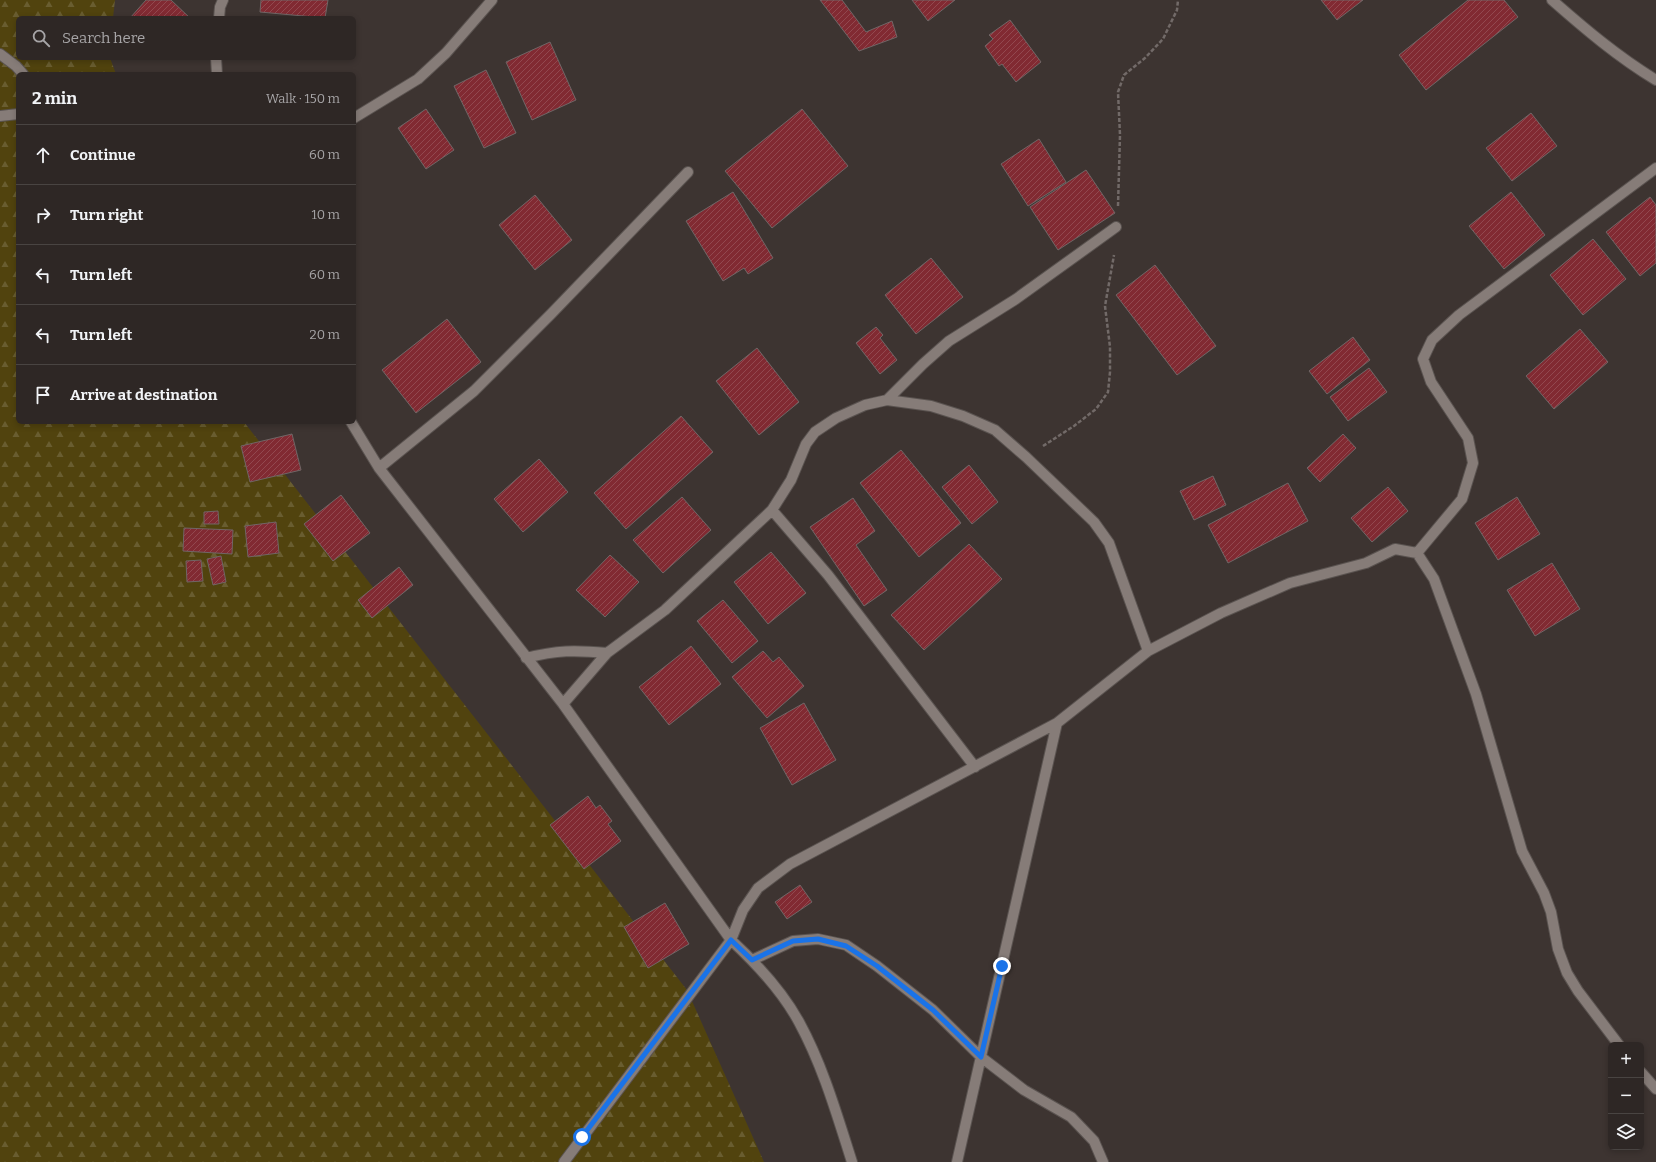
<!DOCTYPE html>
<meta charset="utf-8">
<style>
body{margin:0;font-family:Bitter,serif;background:#362f2d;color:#f1f3f6}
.controls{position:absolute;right:12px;bottom:12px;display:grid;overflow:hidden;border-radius:6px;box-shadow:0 2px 6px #0003}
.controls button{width:36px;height:36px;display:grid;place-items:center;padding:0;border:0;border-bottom:1px solid #494442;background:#2e2725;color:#f1f3f6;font:20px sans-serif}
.stop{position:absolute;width:12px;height:12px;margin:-9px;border:3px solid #1a73e8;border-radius:50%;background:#fff}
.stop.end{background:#1a73e8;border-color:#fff;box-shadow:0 1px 4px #0008}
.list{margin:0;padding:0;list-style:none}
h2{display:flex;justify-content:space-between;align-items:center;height:52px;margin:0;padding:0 16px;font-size:17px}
h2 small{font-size:13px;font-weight:400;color:#a7a5a7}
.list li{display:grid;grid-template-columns:26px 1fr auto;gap:12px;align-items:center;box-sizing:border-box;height:60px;padding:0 16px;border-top:1px solid #494442}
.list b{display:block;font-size:15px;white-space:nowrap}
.list em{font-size:13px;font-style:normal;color:#a7a5a7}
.icon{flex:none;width:22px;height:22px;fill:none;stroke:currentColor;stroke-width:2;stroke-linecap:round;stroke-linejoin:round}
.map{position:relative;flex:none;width:1656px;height:1162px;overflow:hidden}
.search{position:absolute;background:#2e2725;box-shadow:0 2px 6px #0003;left:16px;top:16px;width:340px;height:44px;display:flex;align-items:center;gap:10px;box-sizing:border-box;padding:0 14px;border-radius:6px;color:#a7a5a7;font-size:15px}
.panel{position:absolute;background:#2e2725;box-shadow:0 2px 6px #0003;left:16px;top:72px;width:340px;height:352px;border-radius:6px}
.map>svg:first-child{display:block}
.forest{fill:url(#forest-firs)}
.building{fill:url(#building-hatch);stroke:#706666}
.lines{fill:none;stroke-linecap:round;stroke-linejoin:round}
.minor-casing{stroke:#5a5350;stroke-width:12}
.path{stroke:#726a68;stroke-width:2.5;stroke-dasharray:4 2;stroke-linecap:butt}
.minor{stroke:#867c78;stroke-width:10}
.route{stroke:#1a73e8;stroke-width:5}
</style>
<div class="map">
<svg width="1656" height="1162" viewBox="0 0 1656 1162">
<defs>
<pattern id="forest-firs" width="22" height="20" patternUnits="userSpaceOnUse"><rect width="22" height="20" fill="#51430e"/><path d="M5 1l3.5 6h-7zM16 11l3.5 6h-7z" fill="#695d30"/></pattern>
<pattern id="building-hatch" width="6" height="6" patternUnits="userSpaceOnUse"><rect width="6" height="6" fill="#812a32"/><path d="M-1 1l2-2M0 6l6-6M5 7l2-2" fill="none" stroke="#92484f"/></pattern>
</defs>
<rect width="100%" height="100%" fill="#3d3431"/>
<path class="forest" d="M0 0H115L113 18H18V58H110L116 74H18V422H244L687 990 764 1162H0Z"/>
<path class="building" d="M146 0H171L190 18H130Z
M261 0H328L325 18 260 12Z
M820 0H842L866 32 892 21 897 37 859 51Z
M912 0H955L928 21Z
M1321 0H1363L1337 20Z
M1468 0H1504L1518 17 1426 90 1399 55Z
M1010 20 1041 62 1016 82 1002 64 999 66 985 46 993 39 989 35Z
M550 42 576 100 532 120 506 62Z
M486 70 516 133 484 148 454 86Z
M426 109 454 150 426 169 398 128Z
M802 109 848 166 772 228 725 171Z
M1531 113 1557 146 1512 181 1486 148Z
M1039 139 1066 182 1028 206 1001 164Z
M1086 170 1115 213 1058 250 1030 207Z
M733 192 773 258 748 274 744 268 723 281 686 221Z
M1511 192 1545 235 1504 269 1469 226Z
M535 195 572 240 535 270 499 225Z
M1650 197 1656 205V263L1640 276 1606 232Z
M1593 239 1626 279 1583 315 1550 275Z
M931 258 963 297 916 334 885 295Z
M1155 265 1216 346 1177 375 1116 295Z
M447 319 481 362 416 413 382 370Z
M876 327 883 335 880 338 897 360 880 374 856 343Z
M1580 329 1608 362 1554 409 1526 376Z
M1353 337 1370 360 1327 394 1309 371Z
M757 348 799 402 759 435 716 381Z
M1369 368 1387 392 1348 421 1330 397Z
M681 416 713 452 626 529 594 493Z
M292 434 301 470 250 482 241 446Z
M1343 434 1356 448 1320 482 1307 468Z
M901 450 961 523 919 557 860 483Z
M539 459 568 492 523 532 494 499Z
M969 465 998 502 972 524 942 487Z
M1213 476 1226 505 1194 520 1180 491Z
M1288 483 1308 521 1228 563 1208 525Z
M1388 487 1408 511 1372 542 1351 518Z
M341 495 370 533 333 561 304 524Z
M682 497 711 530 663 573 633 540Z
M1517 497 1540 534 1498 560 1475 523Z
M853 498 875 531 856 545 887 590 864 606 810 527Z
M218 511 219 524H204V512Z
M276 522 279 553 248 557 245 526Z
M184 528 233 530 232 554 183 551Z
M969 544 1002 579 924 650 891 615Z
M771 552 806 593 768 624 734 582Z
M610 555 639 582 605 617 576 590Z
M221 556 226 582 213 585 207 559Z
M201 560 203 581 187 582 186 561Z
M1552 563 1580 609 1535 636 1507 590Z
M399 567 413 585 372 618 358 600Z
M723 600 758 641 732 663 697 621Z
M691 646 721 684 669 725 639 687Z
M763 651 773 662 779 657 804 686 767 718 732 677Z
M804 703 836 760 792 785 760 728Z
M588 796 596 808 600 805 612 821 608 824 621 841 584 869 550 825Z
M800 885 812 902 787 919 775 902Z
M665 903 689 944 648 968 624 927Z"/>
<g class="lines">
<g class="minor-casing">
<path id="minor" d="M1552 0C1585 29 1618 57 1656 80
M219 18 220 7 223 0
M0 54 16 66 23 74
M216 58 217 74
M0 116 18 114
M354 118 418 79 446 53 492 0
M887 400 923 364 949 341 1016 299 1116 227
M351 422 379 468 563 704 731 940C757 964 782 991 799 1022 823 1066 837 1115 852 1162
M379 468 474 391 551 314 688 172
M1417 553 1462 499 1473 463 1468 438 1431 382 1423 359 1432 340 1459 315 1656 168
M526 658C557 650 575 650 607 653
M563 704 607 653 665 610 772 510
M975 767 828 575 772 510 791 480 806 444 815 432 836 418 865 405 887 400 931 406 963 416 995 430 1026 457 1094 522 1109 543 1148 651
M752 960 793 941 818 939 846 945 877 966 933 1010 981 1057 1024 1090 1071 1117 1094 1141 1103 1162
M1641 1072 1656 1089
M564 1162 731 940 743 910 758 888 790 864 1057 723 1148 651 1221 613 1290 583 1366 563 1395 549 1417 553 1434 579 1476 694 1522 851 1544 893 1551 912 1558 949 1567 973 1578 991 1619 1045
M957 1162 1057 723"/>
</g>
<path class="path" d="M1118 206 1120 135 1118 92 1124 75 1145 58 1163 39 1177 10 1178 0
M1043 446 1074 426 1096 409 1108 392 1110 372V347L1105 306 1114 255"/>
<use href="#minor" class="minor"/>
</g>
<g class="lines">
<path class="route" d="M582 1137 731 940 752 960 793 941 818 939 846 946 877 966 933 1010 981 1057 1002 966"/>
</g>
</svg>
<div class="controls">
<button>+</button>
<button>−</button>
<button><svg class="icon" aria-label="layers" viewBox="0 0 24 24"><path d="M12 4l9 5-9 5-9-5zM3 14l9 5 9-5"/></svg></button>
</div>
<div class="stop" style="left:582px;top:1137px"></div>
<div class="stop end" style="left:1002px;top:966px"></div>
<div class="search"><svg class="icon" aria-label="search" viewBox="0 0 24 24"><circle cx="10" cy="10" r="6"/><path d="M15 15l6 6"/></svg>Search here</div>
<section class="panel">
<h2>2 min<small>Walk · 150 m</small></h2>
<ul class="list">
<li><svg class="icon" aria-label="ahead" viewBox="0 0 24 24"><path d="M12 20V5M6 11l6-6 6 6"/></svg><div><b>Continue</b></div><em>60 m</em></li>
<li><svg class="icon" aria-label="right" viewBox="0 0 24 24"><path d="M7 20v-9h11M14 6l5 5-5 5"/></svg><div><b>Turn right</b></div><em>10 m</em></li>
<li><svg class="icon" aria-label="left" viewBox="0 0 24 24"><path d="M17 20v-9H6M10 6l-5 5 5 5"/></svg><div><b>Turn left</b></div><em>60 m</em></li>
<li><svg class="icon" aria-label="left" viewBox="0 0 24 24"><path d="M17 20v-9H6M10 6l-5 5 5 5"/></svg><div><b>Turn left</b></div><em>20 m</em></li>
<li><svg class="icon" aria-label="arrive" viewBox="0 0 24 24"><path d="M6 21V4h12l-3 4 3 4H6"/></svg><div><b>Arrive at destination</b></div></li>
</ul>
</section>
</div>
